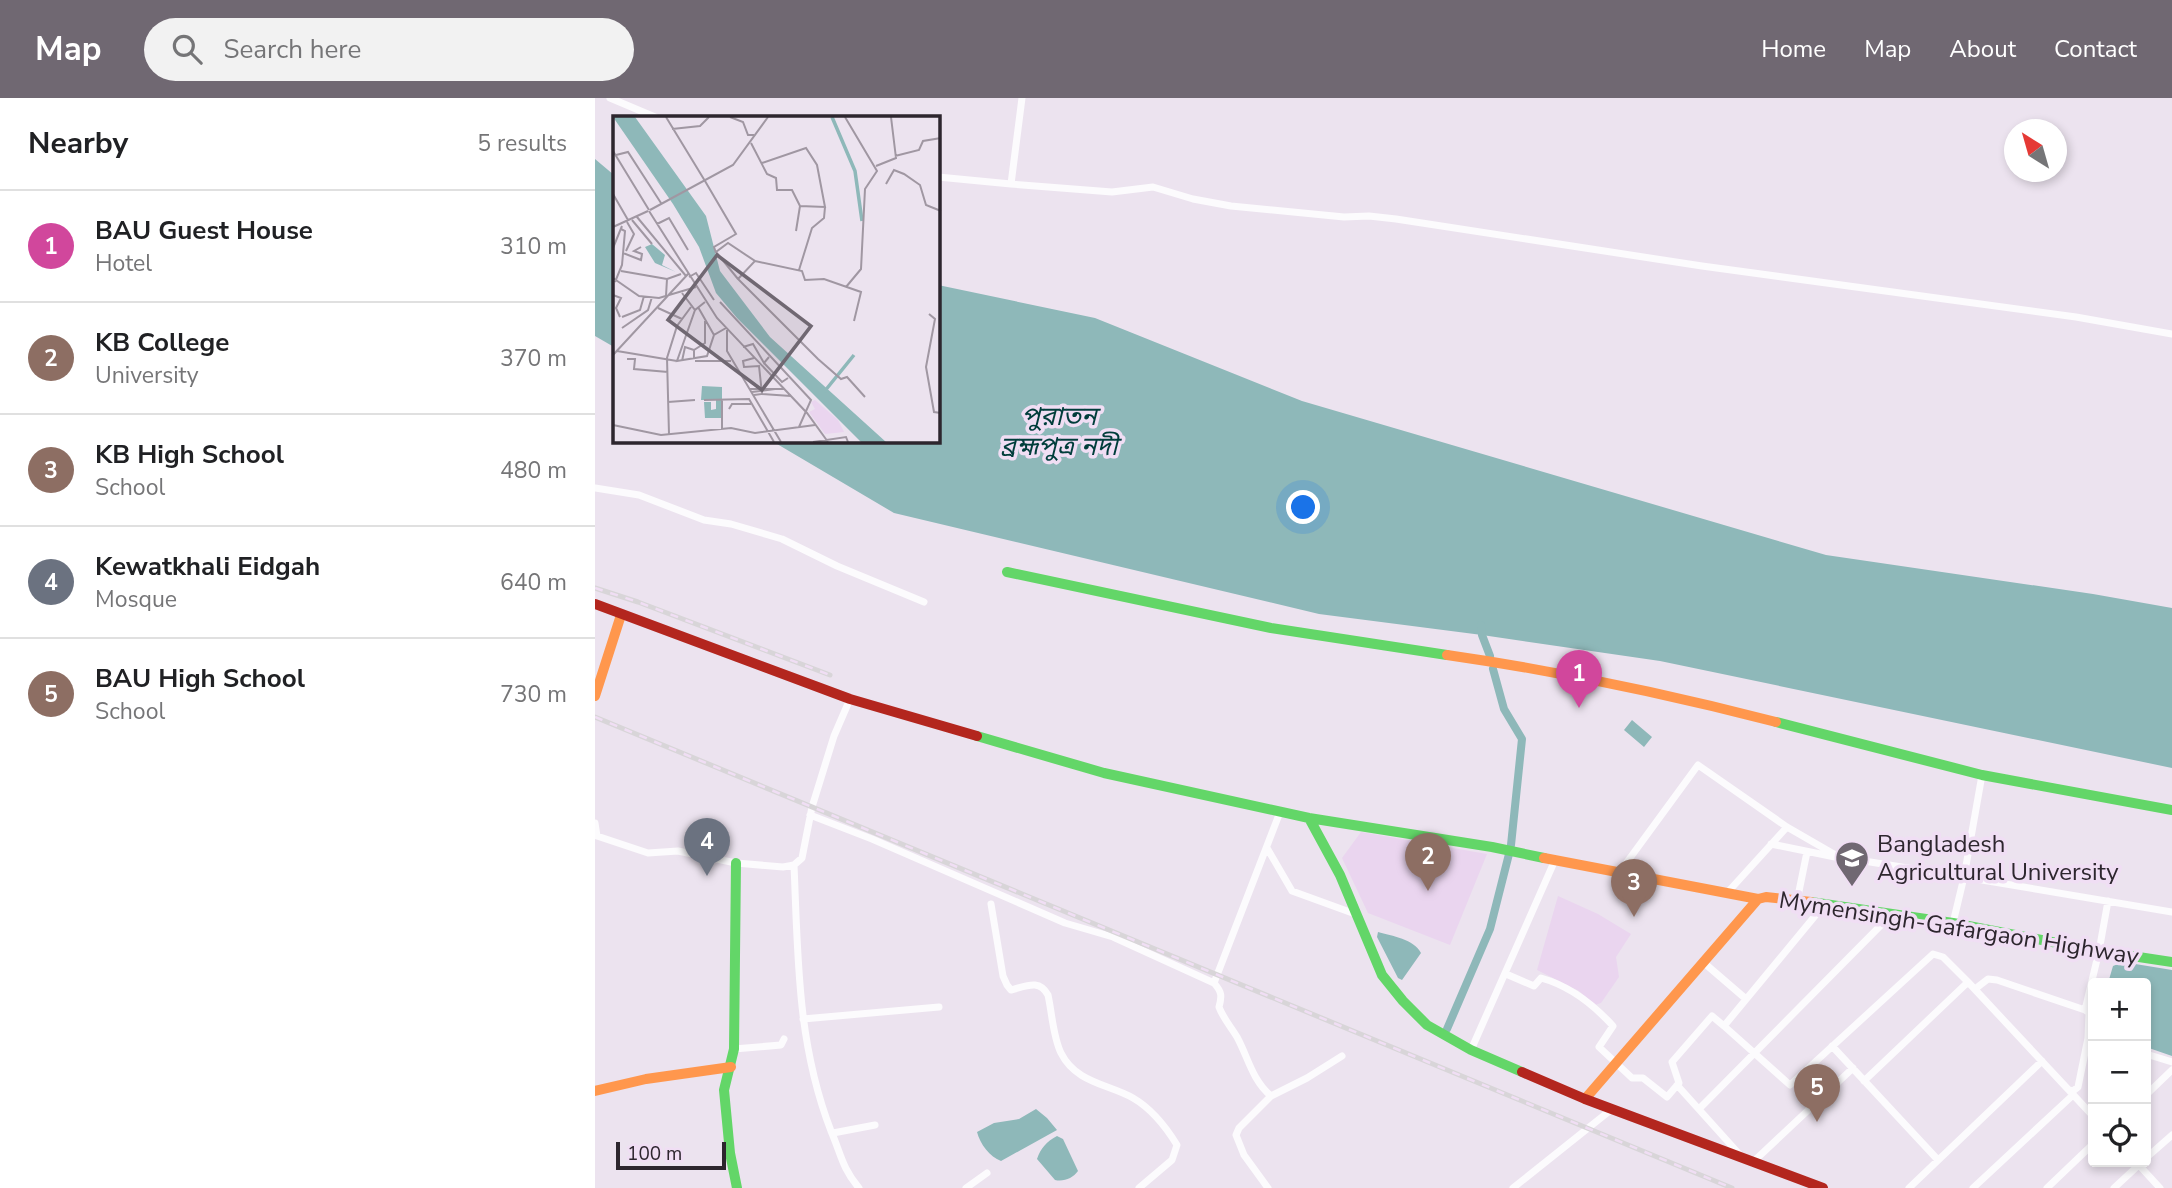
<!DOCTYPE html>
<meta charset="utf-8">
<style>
body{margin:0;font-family:"Nunito Sans","Noto Sans Bengali",sans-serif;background:#f2f2f2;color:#202124}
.controls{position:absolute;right:21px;bottom:21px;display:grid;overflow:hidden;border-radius:7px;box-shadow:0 4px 10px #0003}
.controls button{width:63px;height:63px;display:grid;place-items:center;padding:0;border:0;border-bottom:2px solid #e0e0e0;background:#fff;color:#202124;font:35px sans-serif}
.compass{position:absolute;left:1409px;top:21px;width:63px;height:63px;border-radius:50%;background:#fff;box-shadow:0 4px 10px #0003;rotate:323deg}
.scale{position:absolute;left:21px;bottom:18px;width:110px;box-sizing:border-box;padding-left:7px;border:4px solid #2d262e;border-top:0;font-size:19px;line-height:24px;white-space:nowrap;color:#2d262e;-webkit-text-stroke:5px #f0def4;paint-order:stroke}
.you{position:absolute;left:709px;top:410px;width:24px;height:24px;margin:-18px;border:5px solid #fff;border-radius:50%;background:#1a73e8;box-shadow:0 0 0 10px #1a73e833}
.badge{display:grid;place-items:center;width:46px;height:46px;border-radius:50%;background:#706872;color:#fff;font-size:23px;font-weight:700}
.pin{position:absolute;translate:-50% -58px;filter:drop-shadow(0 2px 4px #0008)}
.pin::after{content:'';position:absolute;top:37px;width:24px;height:21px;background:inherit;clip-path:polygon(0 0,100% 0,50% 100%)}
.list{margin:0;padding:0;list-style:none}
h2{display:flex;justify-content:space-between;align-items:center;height:91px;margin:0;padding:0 28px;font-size:30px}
h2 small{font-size:23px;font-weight:400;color:#757577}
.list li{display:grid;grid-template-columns:46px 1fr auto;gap:21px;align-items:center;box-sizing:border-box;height:112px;padding:0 28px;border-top:2px solid #e0e0e0}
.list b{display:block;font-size:26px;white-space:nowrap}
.list p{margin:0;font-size:23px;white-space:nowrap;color:#757577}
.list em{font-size:23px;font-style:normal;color:#757577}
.icon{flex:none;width:38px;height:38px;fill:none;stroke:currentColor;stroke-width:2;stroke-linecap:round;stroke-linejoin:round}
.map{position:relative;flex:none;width:1577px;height:1090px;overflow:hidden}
header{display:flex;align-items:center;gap:42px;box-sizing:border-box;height:98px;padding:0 35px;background:#706872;color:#fff}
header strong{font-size:33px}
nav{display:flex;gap:38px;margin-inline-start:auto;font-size:24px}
.search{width:490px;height:63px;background:#f2f2f2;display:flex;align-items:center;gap:18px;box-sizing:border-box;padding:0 24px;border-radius:38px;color:#757577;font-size:26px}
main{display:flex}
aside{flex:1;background:#fff}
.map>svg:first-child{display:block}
.green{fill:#ead5ef}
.water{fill:#8eb8b9}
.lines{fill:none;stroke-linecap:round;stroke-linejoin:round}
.canal{stroke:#8eb8b9;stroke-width:8}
.street{stroke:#fcfbfd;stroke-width:7}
.fast{stroke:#63d668;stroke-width:10}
.slow{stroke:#ff974d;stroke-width:10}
.jam{stroke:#b3261e;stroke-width:10}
.rail-casing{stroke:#d8d5d8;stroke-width:5}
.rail{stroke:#f0def4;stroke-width:2.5;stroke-dasharray:8;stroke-linecap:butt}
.labels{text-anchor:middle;stroke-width:7;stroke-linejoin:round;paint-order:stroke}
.poi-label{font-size:24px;fill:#2d262e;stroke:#f0def4;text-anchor:start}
.street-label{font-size:24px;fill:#2d262e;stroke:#f0def4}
.water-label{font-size:26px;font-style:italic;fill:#003d3b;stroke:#f0def4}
.inset-river{fill:none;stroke:#8eb8b9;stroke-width:3.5}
.inset-road{fill:none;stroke:#a097a2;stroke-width:2}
.view{fill:#706872;fill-opacity:0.15;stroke:#706872;stroke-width:3.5}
.inset-edge{fill:none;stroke:#2d262e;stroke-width:3.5}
</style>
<header>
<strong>Map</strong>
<div class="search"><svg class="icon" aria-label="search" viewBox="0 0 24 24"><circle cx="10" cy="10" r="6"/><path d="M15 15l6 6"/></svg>Search here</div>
<nav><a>Home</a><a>Map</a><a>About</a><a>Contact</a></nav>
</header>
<main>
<aside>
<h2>Nearby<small>5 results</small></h2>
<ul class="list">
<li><span class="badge" style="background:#d1479c">1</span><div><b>BAU Guest House</b><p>Hotel</p></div><em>310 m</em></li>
<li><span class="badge" style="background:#8d6e63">2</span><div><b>KB College</b><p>University</p></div><em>370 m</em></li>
<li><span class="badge" style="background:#8d6e63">3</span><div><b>KB High School</b><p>School</p></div><em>480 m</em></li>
<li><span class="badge" style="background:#6b7280">4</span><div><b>Kewatkhali Eidgah</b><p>Mosque</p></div><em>640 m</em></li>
<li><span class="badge" style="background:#8d6e63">5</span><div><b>BAU High School</b><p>School</p></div><em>730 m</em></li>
</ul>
</aside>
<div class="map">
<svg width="1577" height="1090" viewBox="0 0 1577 1090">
<rect width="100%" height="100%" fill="#ece3ef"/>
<path class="green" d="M766 734 892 756 855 847 773 815 747 760Z
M963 798 1003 816 1036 836 1021 859 1024 879 1006 905 1000 907 984 893 942 872Z"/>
<path class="water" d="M0 61 19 77V249L0 238Z
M343 187 500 220 707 303 1231 457 1498 496 1577 510V670L1065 563 887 537 724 516 299 415 177 343H343Z
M1037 622 1057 639 1049 649 1029 632Z
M783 834C797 838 819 841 826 855L807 882 803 880 782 839Z
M1528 864 1577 872V958L1551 949V885H1513L1518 868Z
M441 1011 452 1020 462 1032 406 1063C395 1059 385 1046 382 1034L399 1025 424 1021Z
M462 1038 468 1041 483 1073C478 1080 469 1084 460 1082L442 1061C446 1050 451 1044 462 1038Z"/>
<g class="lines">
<path class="canal" d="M886 527 887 537 895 558
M898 571 909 611 927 641 916 747
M852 931 895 831 914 756"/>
<path class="street" d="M15 0 60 19
M427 0 416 86 517 94 558 89 598 101 636 108 749 119 774 118 801 121 1107 168 1481 219 1577 236
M343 79 416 86
M0 390 44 397 109 422 136 426 187 441 242 468 329 504
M215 717 277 741 470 825 518 839 619 885C627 894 627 898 624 909 628 920 636 929 642 939 653 959 657 982 676 998L644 1030 641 1037 649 1057 673 1090
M0 725 2 738 53 755 83 753 141 765 188 769 199 767 207 760 217 709 239 638 255 601
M1176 746 1240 759
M672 750 697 793 763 817
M199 767C203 859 202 945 236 1033 246 1056 247 1070 264 1090
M1024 775 1103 667 1192 729 1244 759 1369 779 1387 677
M1132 795 1192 729
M1202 803 1212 754
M396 806 408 878 412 887 416 892C432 888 444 881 453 897 457 915 458 939 466 955 481 985 513 986 538 1000 557 1011 571 1029 582 1047L577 1062 544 1090
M1229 807 1129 928 1195 987 1338 856 1348 859 1373 884 1498 1018
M1358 825 1369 779 1577 814
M1108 864 1151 901
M911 876 939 888 946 880C975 888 998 906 1018 928L1004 949 1037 980H1048L1072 999 1084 985 1077 964 1117 918 1129 928
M619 885 685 714
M1380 891 1393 881 1402 882 1490 912 1494 915 1493 940 1483 989 1478 993 1474 992
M1490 912 1504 853 1513 803
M208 921 344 909
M1237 948 1343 1062
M139 951 186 947 189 941
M876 952 960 762
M1551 956 1577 964
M1269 983 1373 884
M1082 987 1145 1057
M1551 997 1577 972
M676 998 712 980 747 958
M1104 1011 1296 817
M238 1035 280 1027
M1551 1060 1577 1037
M1158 1064 1258 970
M1542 1065 1565 1090
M371 1090 392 1075
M918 1090 1017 1011
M1314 1090 1447 963
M1378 1090 1478 997
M1452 1090 1498 1046
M1519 1090 1547 1064"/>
<path class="fast" d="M412 474 676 530 852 557
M1181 624 1387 677 1577 712
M382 638 509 675 714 720 897 749 949 760
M714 720 745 777 787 877 808 903 832 927 876 952 927 974
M141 765 139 951 129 992 135 1055 142 1090
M1216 804 1358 825 1504 853 1577 864"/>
<path class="slow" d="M852 557C963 573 1073 596 1181 624
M0 598 26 517
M949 760 1163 801 1171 799 1216 804
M0 993 51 981 136 969
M990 1001 1163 801"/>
<path class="jam" d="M0 506 255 601 382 638
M927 974 990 1001 1228 1090"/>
<g class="rail-casing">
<path id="rail" d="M0 490 43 504 235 577
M0 619 1137 1090"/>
</g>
<use href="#rail" class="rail"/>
</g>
<defs>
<g id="university-pin" transform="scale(1.75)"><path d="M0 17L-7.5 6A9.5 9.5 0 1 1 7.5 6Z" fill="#706872" stroke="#f0def4"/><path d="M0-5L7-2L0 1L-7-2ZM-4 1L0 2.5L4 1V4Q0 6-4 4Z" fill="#fff"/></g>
</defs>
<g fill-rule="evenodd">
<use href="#university-pin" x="1257" y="760"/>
</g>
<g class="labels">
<g class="poi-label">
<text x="1282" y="754">Bangladesh<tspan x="1282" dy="28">Agricultural University</tspan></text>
</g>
<g class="street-label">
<text transform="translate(1364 830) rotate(9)" y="8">Mymensingh-Gafargaon Highway</text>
</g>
<g class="water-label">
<text x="464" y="327">পুরাতন<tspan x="464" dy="30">ব্রহ্মপুত্র নদী</tspan></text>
</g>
</g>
<g transform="translate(18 18)">
<rect width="327" height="327" fill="#ece3ef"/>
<path d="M202 284 225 304 231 316 212 318 196 296 202 293 198 286Z" fill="#ead5ef"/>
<path d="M0 1H22L93 100 107 155 157 221 273 326H248L124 202 103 177 86 131 60 88ZM39 128 52 139 49 149 63 156 42 147 32 131ZM89 270 109 271V302H92L91 286H98V294L103 293V284H88Z" fill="#8eb8b9"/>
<path class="inset-river" d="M219 1 242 55 249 105M211 276 241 239"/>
<path class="inset-road" d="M53 1 92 65M117 1 130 6 135 19H141M232 1 264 55 252 73 248 153 233 171M59 13 87 10 96 1M138 27 154 58 163 62 164 74H179L187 90 212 91 204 49 193 32 149 47M0 35 36 94M3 39 15 36 48 87M282 40 306 34 310 25 328 22M263 50 283 42 278 1M92 65 123 118 101 131 103 137M273 68 281 54 291 58 307 69 313 89 328 95M0 78 15 104M37 94 120 49 155 1M36 95 104 202 194 297 215 326M24 101 73 160M19 104 39 128M44 108 56 102 75 134M0 111 35 95M183 115 187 90M0 132 9 110M13 135 21 118 14 106M10 137 28 144 29 138 21 135 28 131M142 145 189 155 192 164 211 163 248 176 241 205M186 154 199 112 211 102 212 91M8 155 54 163M76 161 83 157 101 184M0 162 26 180 46 182 83 171M125 163 103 136 115 127 142 145 125 163 205 243 228 263 234 261 252 281M2 166 9 149 12 115 8 113M69 177 82 194 92 186M0 179 8 182 3 192 7 201M53 180 54 163 68 158M107 186 198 284 186 311M85 191 101 219M45 192 69 203M82 194 64 245 94 240 101 219 113 212M316 198 322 203 313 251 321 296 328 297M9 201 27 194 31 180M9 212 35 194 39 181M114 214V235L168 326M130 231 140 228 151 247 156 241M4 235 64 245M0 239 75 158M14 243H22L21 253 55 256M81 243V234L92 227V205M69 245 72 231 81 234M82 245H118M151 247 169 266 175 262M137 273H171M139 276 162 273M149 278 178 280M141 279 149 278 146 250 131 251 130 245 141 242M91 284 136 283 161 326M109 284V313M55 286 82 284M116 293 119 288H138M0 309 48 319 118 312 142 317 202 309M56 318 54 242 64 210 78 191M200 326 233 321 235 326"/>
<path class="view" d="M104 139 198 210 149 274 55 204Z"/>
<rect width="327" height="327" class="inset-edge"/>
</g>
</svg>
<div class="controls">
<button>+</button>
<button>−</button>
<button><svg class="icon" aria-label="locate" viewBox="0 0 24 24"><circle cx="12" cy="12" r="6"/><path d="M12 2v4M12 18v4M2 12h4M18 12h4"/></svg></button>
</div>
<svg class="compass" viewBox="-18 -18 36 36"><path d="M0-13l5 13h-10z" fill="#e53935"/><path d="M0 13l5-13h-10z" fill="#757577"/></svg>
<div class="scale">100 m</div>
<div class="you"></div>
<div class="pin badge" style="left:984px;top:610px;background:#d1479c">1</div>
<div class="pin badge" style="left:833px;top:793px;background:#8d6e63">2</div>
<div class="pin badge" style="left:1039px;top:819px;background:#8d6e63">3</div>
<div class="pin badge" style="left:112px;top:778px;background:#6b7280">4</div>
<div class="pin badge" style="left:1222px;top:1024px;background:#8d6e63">5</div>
</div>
</main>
